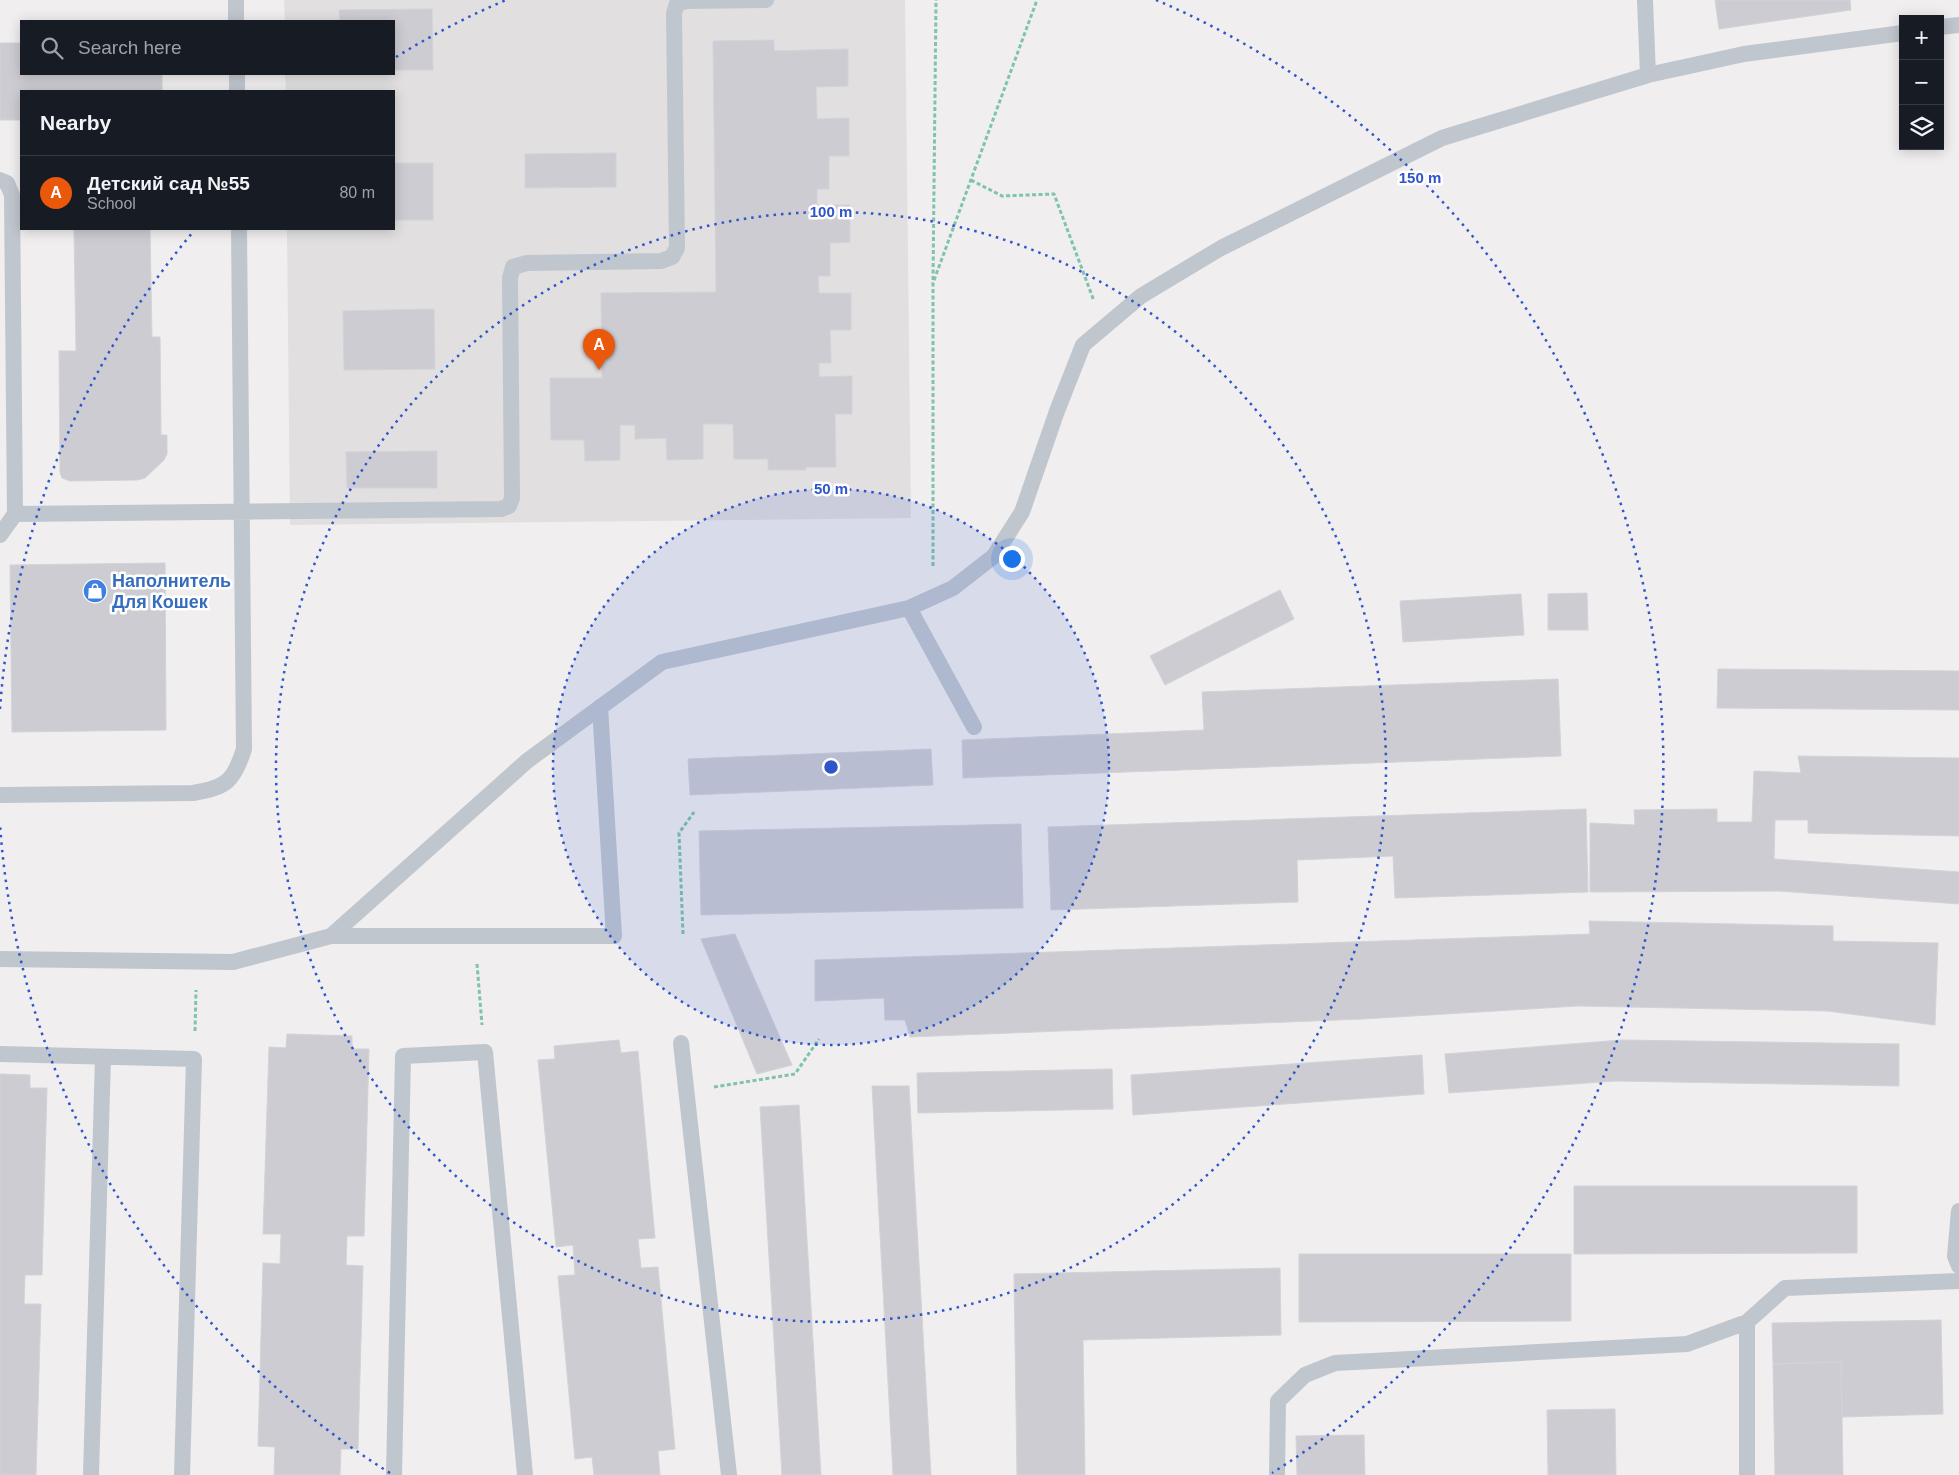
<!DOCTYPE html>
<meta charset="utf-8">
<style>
body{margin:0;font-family:Arial,sans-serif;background:#242831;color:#f1f3f6}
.controls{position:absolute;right:15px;top:15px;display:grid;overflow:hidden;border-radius:0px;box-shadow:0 2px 12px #0003}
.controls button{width:45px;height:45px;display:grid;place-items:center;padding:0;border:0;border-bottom:1px solid #363941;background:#171b24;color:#f1f3f6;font:25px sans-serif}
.you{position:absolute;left:1011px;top:558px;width:18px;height:18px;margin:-12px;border:4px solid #fff;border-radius:50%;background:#1a73e8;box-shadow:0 0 0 8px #1a73e833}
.badge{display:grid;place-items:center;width:32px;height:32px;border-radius:50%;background:#ea580c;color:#fff;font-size:16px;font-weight:700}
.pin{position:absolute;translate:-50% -41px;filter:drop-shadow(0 1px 2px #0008)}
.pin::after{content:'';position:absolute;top:26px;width:18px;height:15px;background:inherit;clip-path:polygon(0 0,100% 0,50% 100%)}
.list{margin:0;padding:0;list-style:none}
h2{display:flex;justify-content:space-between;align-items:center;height:65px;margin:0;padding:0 20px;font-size:21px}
h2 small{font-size:16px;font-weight:400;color:#9ea1a6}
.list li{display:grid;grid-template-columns:32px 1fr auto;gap:15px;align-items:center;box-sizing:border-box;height:75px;padding:0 20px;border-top:1px solid #363941}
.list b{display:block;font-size:19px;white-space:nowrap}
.list p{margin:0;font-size:16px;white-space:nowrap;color:#9ea1a6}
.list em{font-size:16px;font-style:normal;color:#9ea1a6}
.icon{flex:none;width:28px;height:28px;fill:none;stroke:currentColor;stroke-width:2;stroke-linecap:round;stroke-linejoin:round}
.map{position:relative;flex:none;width:1959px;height:1475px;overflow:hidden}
.search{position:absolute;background:#171b24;box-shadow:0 2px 12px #0003;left:20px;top:20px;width:375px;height:55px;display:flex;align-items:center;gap:12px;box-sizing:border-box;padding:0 18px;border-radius:0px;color:#9ea1a6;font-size:19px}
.panel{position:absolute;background:#171b24;box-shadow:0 2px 12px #0003;left:20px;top:90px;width:375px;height:140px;border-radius:0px}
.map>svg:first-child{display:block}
.education{fill:#e1dfdf}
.building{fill:#ccccd2;stroke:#d2d3d8}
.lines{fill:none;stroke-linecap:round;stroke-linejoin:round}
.path{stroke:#7dc3ad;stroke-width:3;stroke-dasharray:4 2.5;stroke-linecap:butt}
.service{stroke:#c0c6ce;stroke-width:16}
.ring{fill:none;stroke:#2e56ca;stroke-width:2.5;stroke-dasharray:2.5 5}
.labels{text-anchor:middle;stroke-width:5;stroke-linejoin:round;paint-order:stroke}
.shop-label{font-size:18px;font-weight:bold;fill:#366cbe;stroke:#fff;text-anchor:start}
.centre{fill:#2e56ca;stroke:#fff;stroke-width:2.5}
.ring-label{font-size:15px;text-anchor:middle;font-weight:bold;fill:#2e56ca;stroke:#fff;stroke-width:5;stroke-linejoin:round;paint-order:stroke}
</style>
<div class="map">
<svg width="1959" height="1475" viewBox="0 0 1959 1475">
<rect width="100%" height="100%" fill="#f0eeee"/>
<path class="education" d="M284 0H905L911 518 290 525 287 229H394V91H286L285 74H394V21H285Z"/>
<path class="building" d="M1715 0H1850L1851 10 1719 29Z
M432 9 433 70H394V21H340L339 10Z
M774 40V51L848 49V86L816 87 817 119 849 118V156H829V189H817V205H850V242L830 243V276H818L819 293H851V330H830L831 363H819V377L852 376V414H835L836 467H806V470H768V459H734L733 424H703V459L667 460 666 438 635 439V425H620V460L585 461 584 440H551L550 378H602L601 293 716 292 713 41Z
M0 43H21V74H162V91H21V120H0Z
M616 153V187L525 188V154Z
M394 163H433V220H394Z
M74 229H150L152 337H160L161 435H167V454L164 460 145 478 137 480 70 481 62 478 60 472 59 351H76Z
M434 309 435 369 344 370 343 311Z
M437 451V488H347L346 452Z
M165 563 166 730 12 732 10 565Z
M1280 590 1294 619 1165 685 1150 656Z
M1587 593 1588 630H1548V594Z
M1521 594 1524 635 1403 642 1400 601Z
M1718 669 1959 671V710L1717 708Z
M1558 679 1561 756 963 778 962 740 1204 730 1202 692Z
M931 749 933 785 690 795 688 759Z
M1798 756 1959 758V836L1808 833V820H1775L1774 859 1959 872V904L1778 891 1590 892V823L1635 825 1634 810 1717 809V822H1752L1754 771 1801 773Z
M1586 809 1588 892 1395 898 1393 856 1297 860 1298 902 1051 910 1048 827Z
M1021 824 1023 908 701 915 699 831Z
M1589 921 1833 926V941L1938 943 1935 1025 1827 1011 1578 1006 1363 1019 910 1037 905 1020H885L884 998 815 1001V960L1590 934Z
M735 934 792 1065 757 1074 701 939Z
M287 1034 352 1036V1049H369L364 1236H347L346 1265 363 1266 358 1449H341L340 1475H274L275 1447 258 1446 263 1263 280 1264 281 1234H263L269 1047 286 1048Z
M619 1040 621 1053 638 1051 655 1238 638 1239 641 1268 658 1267 675 1449 658 1451 660 1475H594L592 1457 575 1459 558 1276 575 1275 573 1245 556 1247 538 1060 555 1059 554 1046Z
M1621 1040 1899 1044V1086L1616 1081 1449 1093 1445 1054Z
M1422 1055 1424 1094 1133 1115 1131 1075Z
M1112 1069 1113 1109 918 1113 917 1073Z
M0 1074 30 1075V1088H47L42 1275H25L24 1304H41L36 1475H0Z
M872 1086H909L931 1475H893Z
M799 1105 821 1475H782L760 1107Z
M1574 1186H1857V1253L1574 1254Z
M1299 1254H1571V1321L1299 1322Z
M1280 1268 1281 1335 1083 1340 1085 1475H1017L1014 1274Z
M1941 1320 1943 1414 1842 1417 1841 1362 1773 1364 1772 1323Z
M1841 1362 1843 1475H1775L1773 1364Z
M1615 1409 1616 1475H1548L1547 1410Z
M1364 1435 1365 1475H1297L1296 1436Z"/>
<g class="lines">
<path class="path" d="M971 180 1002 196 1054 194 1094 301
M933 280 936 0
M933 566V283L1037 0
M683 934 679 833 694 812
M477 964 482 1025
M195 1031 196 990
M714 1087 795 1074 819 1039"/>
<path class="service" d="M236 0V21
M1645 0 1648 75
M1940 27 1959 25
M237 74V91
M0 180 7 183 12 195 15 514 501 509 509 506 512 498 510 278 513 267 527 263 661 261 672 257 677 248 674 13 677 4 686 1 766 0
M0 535 15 514
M909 608 974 727
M0 795 193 793C226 788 234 781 244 749L239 229
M331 936H614L600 707
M0 959 233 962 331 936 527 761 662 662 909 608 953 588 994 556 1022 512 1057 411 1083 345 1141 296 1221 248 1442 138 1648 75 1744 54 1903 33
M681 1043 729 1475
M0 1054 194 1059 182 1475
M1959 1211 1955 1256 1959 1266
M1747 1322V1475
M91 1475 103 1057
M394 1475 403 1056 485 1052 525 1475
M1277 1475 1278 1401 1305 1375 1335 1363 1687 1344 1747 1322 1785 1288 1959 1281"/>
</g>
<circle cx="831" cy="767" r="278" fill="#2e56ca" fill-opacity=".12"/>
<g class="ring">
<circle cx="831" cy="767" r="278"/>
<circle cx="831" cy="767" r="555"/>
<path d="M390 1473A833 833 0 0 1 0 825M0 709A833 833 0 0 1 193 232M396 57A833 833 0 0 1 506 0M1156 0A833 833 0 0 1 1272 1473"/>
</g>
<defs>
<g id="shop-disc" transform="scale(1.25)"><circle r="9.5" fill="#3f7fe0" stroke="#fff"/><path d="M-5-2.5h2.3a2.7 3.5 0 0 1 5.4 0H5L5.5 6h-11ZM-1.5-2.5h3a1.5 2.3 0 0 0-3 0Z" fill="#fff"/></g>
</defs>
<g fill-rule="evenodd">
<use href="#shop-disc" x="95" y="591"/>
</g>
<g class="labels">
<g class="shop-label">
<text x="112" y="587">Наполнитель<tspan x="112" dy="21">Для Кошек</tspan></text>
</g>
</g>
<circle cx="831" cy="767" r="8" class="centre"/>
<g class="ring-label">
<text x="1420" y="183">150 m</text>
<text x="831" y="217">100 m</text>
<text x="831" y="494">50 m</text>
</g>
</svg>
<div class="controls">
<button>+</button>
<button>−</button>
<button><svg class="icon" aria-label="layers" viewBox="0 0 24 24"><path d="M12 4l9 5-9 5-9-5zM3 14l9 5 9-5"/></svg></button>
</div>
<div class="you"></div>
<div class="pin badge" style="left:599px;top:370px">A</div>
<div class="search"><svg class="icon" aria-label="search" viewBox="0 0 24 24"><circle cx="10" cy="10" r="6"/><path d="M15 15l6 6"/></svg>Search here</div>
<section class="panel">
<h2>Nearby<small></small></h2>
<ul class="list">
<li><span class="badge">A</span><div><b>Детский сад №55</b><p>School</p></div><em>80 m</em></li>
</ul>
</section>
</div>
